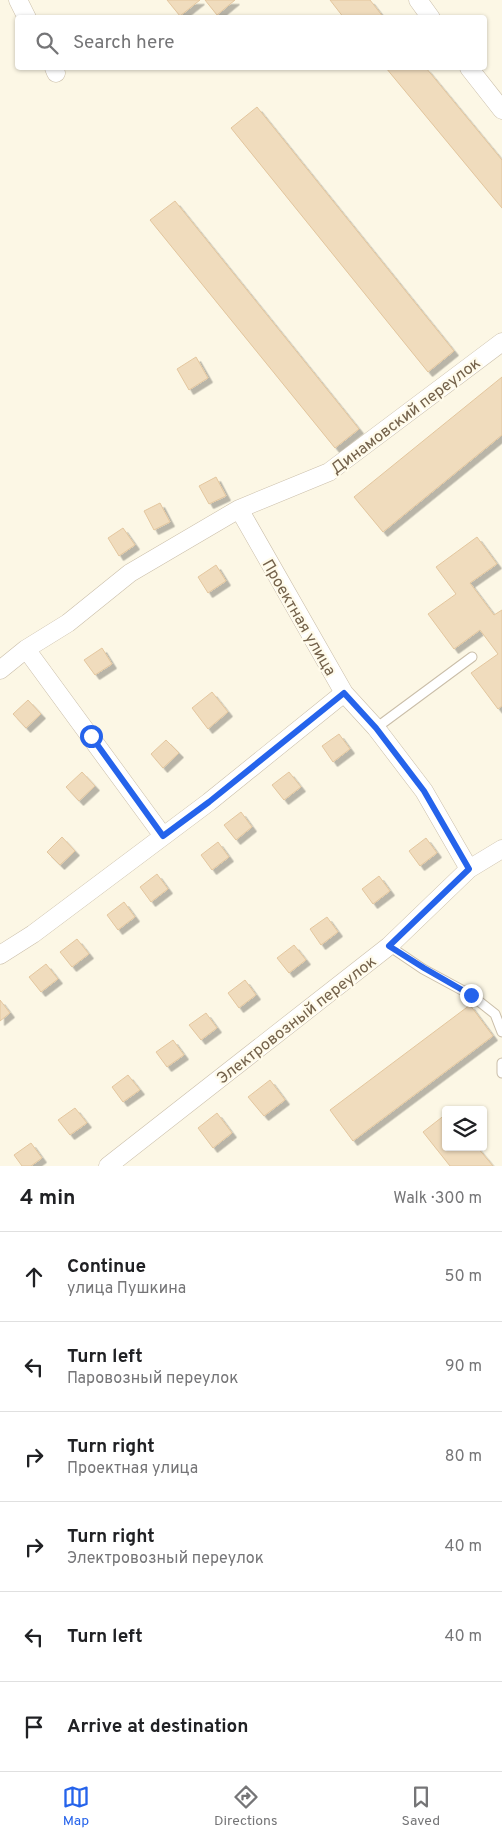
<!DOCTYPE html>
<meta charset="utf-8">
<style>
body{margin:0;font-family:Overpass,sans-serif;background:#f2f2f2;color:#202124}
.controls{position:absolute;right:15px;bottom:15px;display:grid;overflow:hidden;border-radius:5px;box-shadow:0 1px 4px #0004}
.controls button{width:45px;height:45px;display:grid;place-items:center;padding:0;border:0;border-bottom:1px solid #e0e0e0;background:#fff;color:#202124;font:25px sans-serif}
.stop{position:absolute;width:15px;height:15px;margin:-11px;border:4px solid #2563eb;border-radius:50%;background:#fff}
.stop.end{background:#2563eb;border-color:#fff;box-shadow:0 1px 5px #0008}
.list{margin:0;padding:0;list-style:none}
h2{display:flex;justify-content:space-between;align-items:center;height:65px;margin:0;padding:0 20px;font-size:21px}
h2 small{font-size:16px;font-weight:400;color:#757577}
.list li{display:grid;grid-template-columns:32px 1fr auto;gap:15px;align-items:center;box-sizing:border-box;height:90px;padding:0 20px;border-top:1px solid #e0e0e0}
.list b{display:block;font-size:19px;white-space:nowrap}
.list p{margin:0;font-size:16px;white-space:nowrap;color:#757577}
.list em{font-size:16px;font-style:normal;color:#757577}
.icon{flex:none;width:28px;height:28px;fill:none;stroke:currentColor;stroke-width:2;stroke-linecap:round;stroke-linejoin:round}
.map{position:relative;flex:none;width:502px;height:1166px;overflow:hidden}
.search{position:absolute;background:#fff;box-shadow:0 1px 4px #0004;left:15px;right:15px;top:15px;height:55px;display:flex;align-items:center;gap:12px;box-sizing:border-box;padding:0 18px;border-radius:5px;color:#757577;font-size:19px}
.sheet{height:605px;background:#fff}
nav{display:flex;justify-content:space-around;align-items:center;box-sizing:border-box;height:70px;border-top:1px solid #e0e0e0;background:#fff;font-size:14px;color:#757577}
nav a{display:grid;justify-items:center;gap:2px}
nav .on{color:#2563eb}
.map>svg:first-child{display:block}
.building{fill:#f0dcbd;stroke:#e3c69e;filter:url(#shadow)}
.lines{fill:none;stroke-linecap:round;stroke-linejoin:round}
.lane-casing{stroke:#cabea9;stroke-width:11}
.street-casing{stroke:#cabea9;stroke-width:19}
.lane{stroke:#fff;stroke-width:9}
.street{stroke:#fff;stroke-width:18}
.route{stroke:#2563eb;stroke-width:6}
.labels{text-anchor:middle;stroke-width:4.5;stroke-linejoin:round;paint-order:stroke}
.street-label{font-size:16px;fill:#74624b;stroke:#fffbeb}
</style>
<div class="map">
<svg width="502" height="1166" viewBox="0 0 502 1166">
<defs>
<filter id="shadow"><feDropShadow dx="4.5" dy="4.5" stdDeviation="0" flood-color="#0004"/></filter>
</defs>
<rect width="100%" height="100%" fill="#fcf7e5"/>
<path class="building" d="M167 0H200L180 16Z
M205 0H235L217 15Z
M330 0H370L384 18H344Z
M386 68H426L502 160V208Z
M257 107 454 351 428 372 231 128Z
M175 201 359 429 335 448 150 220Z
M196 357 208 378 189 390 177 369Z
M502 377V435L383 532 354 497Z
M216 477 226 496 209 504 199 486Z
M160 503 170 522 154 530 144 511Z
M123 528 135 545 119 556 108 538Z
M477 537 497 564 470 583 494 615 502 610V706L498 709 471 673 498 654 480 630 454 649 428 614 456 594 436 567Z
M216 565 226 581 208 593 198 577Z
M102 648 112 664 95 675 84 660Z
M212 692 228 712 208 729 192 708Z
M28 700 41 714 26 728 13 714Z
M339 734 350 749 333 762 322 746Z
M166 740 179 753 163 768 151 754Z
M82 772 95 786 79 801 66 787Z
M289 772 301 787 284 800 272 785Z
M241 812 252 827 236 840 224 825Z
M62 837 75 851 60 865 47 852Z
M426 838 437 853 420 866 409 851Z
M218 842 229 857 212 870 201 855Z
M157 874 168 889 151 902 140 887Z
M379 876 390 891 373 904 362 889Z
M124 902 135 917 118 930 107 915Z
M327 917 338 932 321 945 310 929Z
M77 939 89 954 72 967 60 952Z
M294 945 306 960 289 973 277 958Z
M46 964 58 979 41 992 29 977Z
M245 980 256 995 239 1008 228 993Z
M0 1000 10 1013 0 1021Z
M470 1005 493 1036 353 1141 330 1110Z
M206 1013 217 1028 201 1040 189 1025Z
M173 1040 184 1055 167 1067 156 1052Z
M128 1075 140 1090 123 1102 112 1087Z
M270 1080 285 1100 264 1116 248 1097Z
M75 1108 87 1123 70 1135 58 1120Z
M217 1113 232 1133 213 1148 198 1128Z
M446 1114V1147H477L493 1166H450L423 1132Z
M31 1143 42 1158 31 1166H22L14 1155Z"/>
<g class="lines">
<g class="lane-casing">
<path id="lane" d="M376 728 472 657
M389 946 423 969 471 995 495 1014 502 1032
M502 1063V1073"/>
</g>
<g class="street-casing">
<path id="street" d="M18 0 27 18
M418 0 431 18
M54 68 56 73
M469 68 502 110
M239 509 344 693 376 728 424 791 469 869
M26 649 163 836
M0 670 26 649 68 623 130 573 239 509 329 472 502 342
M0 955 33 934 209 802 344 693
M108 1166 389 946 469 869 502 849"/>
</g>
<use href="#lane" class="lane"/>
<use href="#street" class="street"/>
</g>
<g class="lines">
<path class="route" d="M91 736 163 836 209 802 344 693 376 728 424 791 469 869 389 946 424 968 471 995"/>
</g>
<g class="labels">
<g class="street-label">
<text transform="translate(405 415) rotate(-37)" y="6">Динамовский переулок</text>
<text transform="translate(300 617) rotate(60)" y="6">Проектная улица</text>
<text transform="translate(296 1019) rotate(-38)" y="6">Электровозный переулок</text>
</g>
</g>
</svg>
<div class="controls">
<button><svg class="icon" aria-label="layers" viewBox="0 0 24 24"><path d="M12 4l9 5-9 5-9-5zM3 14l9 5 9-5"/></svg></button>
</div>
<div class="stop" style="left:91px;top:736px"></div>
<div class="stop end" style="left:471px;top:995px"></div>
<div class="search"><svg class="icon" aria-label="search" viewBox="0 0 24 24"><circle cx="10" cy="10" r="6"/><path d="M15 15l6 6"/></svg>Search here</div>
</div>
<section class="sheet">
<h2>4 min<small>Walk · 300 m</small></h2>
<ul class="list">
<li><svg class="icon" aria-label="ahead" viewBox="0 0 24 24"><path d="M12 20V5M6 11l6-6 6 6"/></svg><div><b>Continue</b><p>улица Пушкина</p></div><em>50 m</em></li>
<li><svg class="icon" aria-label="left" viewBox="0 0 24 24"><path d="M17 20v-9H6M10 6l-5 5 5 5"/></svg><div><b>Turn left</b><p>Паровозный переулок</p></div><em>90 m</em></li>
<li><svg class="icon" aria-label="right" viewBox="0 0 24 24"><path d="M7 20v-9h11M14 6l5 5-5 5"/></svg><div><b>Turn right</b><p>Проектная улица</p></div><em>80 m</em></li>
<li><svg class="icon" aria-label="right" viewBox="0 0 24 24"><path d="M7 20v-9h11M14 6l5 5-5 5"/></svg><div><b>Turn right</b><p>Электровозный переулок</p></div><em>40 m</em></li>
<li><svg class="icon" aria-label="left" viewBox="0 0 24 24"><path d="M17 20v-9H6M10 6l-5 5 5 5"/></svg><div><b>Turn left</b></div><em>40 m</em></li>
<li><svg class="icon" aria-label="arrive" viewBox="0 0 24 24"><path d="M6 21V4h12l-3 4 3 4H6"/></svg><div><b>Arrive at destination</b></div></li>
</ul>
</section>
<nav>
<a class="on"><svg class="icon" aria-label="map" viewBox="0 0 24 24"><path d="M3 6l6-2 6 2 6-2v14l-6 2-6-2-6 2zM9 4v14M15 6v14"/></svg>Map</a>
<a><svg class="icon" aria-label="directions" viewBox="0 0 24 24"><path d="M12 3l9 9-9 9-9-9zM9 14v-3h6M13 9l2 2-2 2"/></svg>Directions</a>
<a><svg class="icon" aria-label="saved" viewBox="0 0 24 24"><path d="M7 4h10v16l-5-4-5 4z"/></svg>Saved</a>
</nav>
